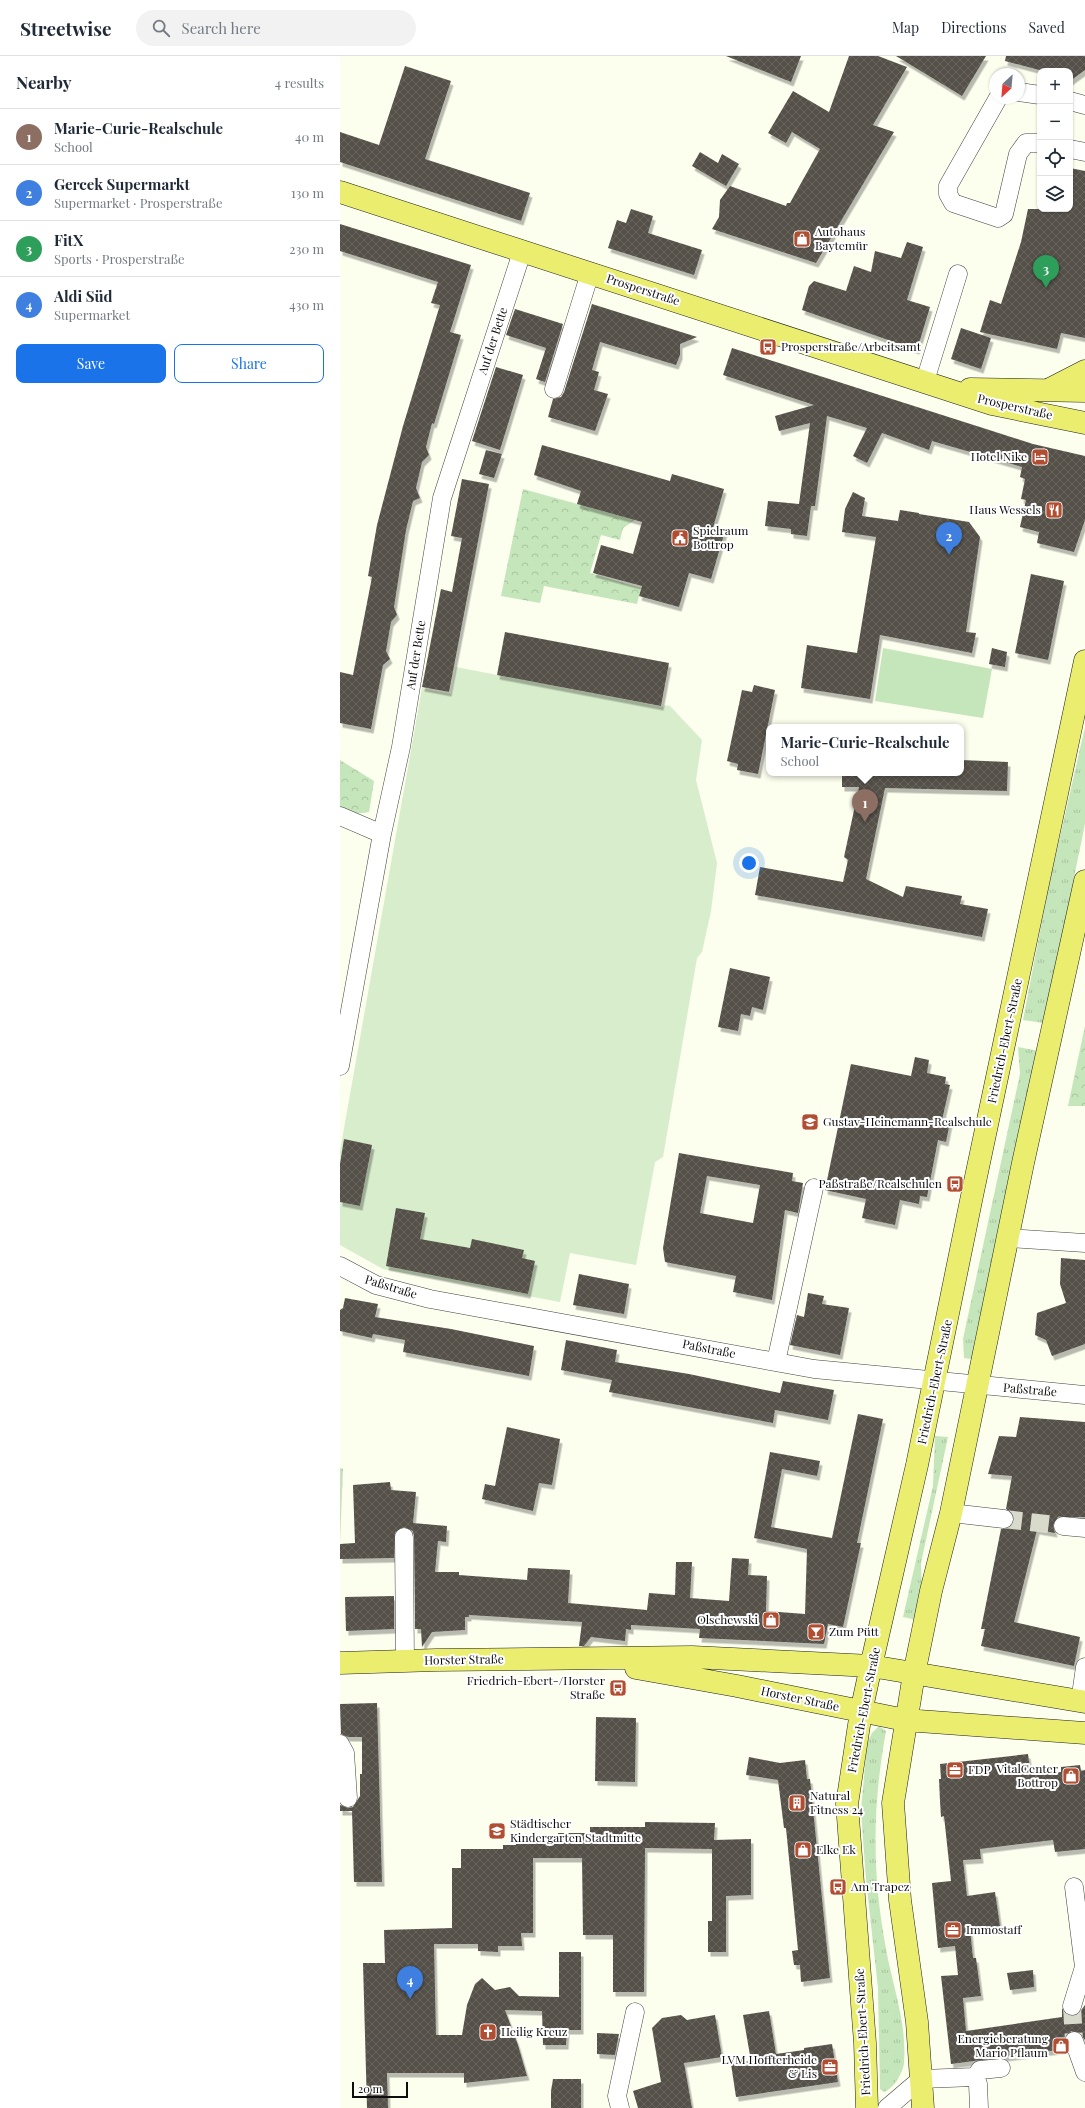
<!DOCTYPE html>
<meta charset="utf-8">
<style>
body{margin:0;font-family:"Playfair Display",serif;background:#f2f2f3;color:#1f2937}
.controls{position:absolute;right:12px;top:12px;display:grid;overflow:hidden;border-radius:8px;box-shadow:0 1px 3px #0004}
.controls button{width:36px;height:36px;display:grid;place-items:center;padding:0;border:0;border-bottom:1px solid #e0e1e3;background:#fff;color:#1f2937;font:20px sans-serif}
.compass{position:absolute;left:649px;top:12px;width:36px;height:36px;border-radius:50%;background:#fff;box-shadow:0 1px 3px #0004;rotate:206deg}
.scale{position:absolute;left:12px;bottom:10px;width:56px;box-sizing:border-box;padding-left:4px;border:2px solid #0d0d0d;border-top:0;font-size:11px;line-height:14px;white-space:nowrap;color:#0d0d0d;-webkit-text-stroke:3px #fff;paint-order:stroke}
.you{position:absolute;left:409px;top:807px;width:14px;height:14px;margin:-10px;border:3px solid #fff;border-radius:50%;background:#1a73e8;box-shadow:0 0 0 6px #1a73e833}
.badge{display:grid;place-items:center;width:26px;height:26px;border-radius:50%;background:#1a73e8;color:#fff;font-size:13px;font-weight:700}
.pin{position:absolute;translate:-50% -33px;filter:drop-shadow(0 1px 2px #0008)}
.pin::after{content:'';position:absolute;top:21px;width:14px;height:12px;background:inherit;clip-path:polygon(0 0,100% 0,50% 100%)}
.popup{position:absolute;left:426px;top:668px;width:198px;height:52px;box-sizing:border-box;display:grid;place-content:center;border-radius:8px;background:#fff;filter:drop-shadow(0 1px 3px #0005);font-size:13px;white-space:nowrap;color:#747a83}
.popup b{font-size:15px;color:#1f2937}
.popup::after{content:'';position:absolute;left:50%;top:100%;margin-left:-8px;border:8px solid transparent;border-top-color:#fff}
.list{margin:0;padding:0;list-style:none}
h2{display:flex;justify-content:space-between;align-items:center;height:52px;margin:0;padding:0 16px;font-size:17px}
h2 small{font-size:13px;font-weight:400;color:#747a83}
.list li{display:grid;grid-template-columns:26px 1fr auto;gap:12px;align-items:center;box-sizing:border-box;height:56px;padding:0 16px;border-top:1px solid #e0e1e3}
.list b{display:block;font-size:15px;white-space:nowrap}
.list p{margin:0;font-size:13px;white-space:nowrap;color:#747a83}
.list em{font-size:13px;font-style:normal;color:#747a83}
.actions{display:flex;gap:8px;padding:12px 16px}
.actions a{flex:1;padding:9px 0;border:1px solid #1a73e8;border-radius:8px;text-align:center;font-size:14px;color:#1a73e8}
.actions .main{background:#1a73e8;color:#fff}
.icon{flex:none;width:22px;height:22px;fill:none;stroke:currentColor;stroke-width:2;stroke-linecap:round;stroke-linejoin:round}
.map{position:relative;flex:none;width:745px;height:2052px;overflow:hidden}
header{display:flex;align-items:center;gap:24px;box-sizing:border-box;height:56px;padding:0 20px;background:#fff;border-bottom:1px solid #e0e1e3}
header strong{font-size:19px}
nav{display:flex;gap:22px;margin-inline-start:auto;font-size:14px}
.search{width:280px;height:36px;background:#f2f2f3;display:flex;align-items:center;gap:10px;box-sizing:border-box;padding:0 14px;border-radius:22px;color:#747a83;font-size:15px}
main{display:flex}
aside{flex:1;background:#fff}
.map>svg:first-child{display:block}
.grass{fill:url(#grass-tufts)}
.cemetery{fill:url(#cemetery-stones)}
.park{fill:url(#park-crowns)}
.garden{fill:#c5e5ba}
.pitch{fill:#d8edcb}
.building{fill:url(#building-cross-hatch);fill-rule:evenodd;filter:url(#shadow)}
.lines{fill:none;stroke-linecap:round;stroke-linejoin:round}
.minor-tunnel{stroke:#d8dacc;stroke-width:18;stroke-dasharray:18 9;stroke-linecap:butt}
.minor-casing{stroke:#404040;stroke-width:19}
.major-casing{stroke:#1e1e1e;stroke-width:23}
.minor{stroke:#fff;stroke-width:18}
.major{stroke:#eaed6e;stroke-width:22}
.labels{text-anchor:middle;stroke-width:4;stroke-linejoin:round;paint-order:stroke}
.poi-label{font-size:12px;fill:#0d0d0d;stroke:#fff;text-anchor:start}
.street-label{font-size:12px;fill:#0d0d0d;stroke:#fff}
</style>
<header>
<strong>Streetwise</strong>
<div class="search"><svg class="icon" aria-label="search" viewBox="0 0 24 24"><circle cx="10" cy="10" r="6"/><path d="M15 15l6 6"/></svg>Search here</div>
<nav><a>Map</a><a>Directions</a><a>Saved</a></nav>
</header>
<main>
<aside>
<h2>Nearby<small>4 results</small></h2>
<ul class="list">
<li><span class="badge" style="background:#8d6e63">1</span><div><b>Marie-Curie-Realschule</b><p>School</p></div><em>40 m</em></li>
<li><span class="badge" style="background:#3f7fe0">2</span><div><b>Gercek Supermarkt</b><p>Supermarket · Prosperstraße</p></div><em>130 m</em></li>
<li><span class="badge" style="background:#2e9e5b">3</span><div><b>FitX</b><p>Sports · Prosperstraße</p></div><em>230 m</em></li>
<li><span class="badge" style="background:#3f7fe0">4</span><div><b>Aldi Süd</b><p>Supermarket</p></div><em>430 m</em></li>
</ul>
<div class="actions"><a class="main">Save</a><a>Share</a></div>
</aside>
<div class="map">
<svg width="745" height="2052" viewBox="0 0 745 2052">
<defs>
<pattern id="grass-tufts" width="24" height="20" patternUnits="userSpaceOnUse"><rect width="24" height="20" fill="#c5e5ba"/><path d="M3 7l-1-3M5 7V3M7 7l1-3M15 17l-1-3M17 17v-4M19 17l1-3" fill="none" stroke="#a8c39f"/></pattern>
<pattern id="cemetery-stones" width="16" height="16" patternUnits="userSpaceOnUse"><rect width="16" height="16" fill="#cddec1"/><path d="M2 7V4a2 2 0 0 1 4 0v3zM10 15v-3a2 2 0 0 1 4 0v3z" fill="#afbda5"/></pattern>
<pattern id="park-crowns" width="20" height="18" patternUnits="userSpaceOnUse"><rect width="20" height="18" fill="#c5e5ba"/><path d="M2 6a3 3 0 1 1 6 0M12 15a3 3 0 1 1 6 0" fill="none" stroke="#a8c39f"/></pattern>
<pattern id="building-cross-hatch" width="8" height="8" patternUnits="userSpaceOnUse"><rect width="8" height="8" fill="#55514a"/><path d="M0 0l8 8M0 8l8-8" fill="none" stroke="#686560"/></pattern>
<filter id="shadow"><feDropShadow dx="2.5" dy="4.5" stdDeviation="0" flood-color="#0004"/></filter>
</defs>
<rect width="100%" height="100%" fill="#fcfeee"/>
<path class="grass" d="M745 671V768L704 967 683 964 709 829Z
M678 991 699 995 634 1299 631 1303 624 1302 623 1283 680 1018Z
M595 1380 608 1381 581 1507 582 1545 577 1564 563 1561 593 1430Z
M539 1670 546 1675C532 1752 532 1817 546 1893 553 1932 567 1967 564 2007 563 2017 553 2033 544 2036L540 2033V2028L538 1932 526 1823 521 1755 527 1687 532 1677Z"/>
<path class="cemetery" d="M0 1412 3 1413 0 1487Z"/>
<path class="park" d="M183 433 295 464 283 472 280 484 261 479 250 517 301 532 297 548 204 530 200 547 161 540Z
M0 704 34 725 29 756 15 758 0 751Z
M745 970V1050H728Z"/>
<path class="garden" d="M543 592 652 613 643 662 535 645Z"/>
<path class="pitch" d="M116 611 324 651V649L330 650 362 684 356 724 377 807 371 855 362 896 357 902 323 1101 315 1106 296 1209 230 1197 220 1246 43 1213 0 1189V1095L82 632 111 638Z"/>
<path class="building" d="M386 0H461L451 26Z
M509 0H538L567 11 533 69 554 76 476 207 372 173 379 161 380 144 390 130 446 150 447 147H450L480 93 452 76 446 87 428 77 453 35 489 56Z
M556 0H646L622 40Z
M666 0H745V14L730 25V15H703L665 5Z
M65 10 111 25 85 103 190 137 181 165 0 106V76L39 89Z
M360 96 378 107 382 98 399 108 386 130 352 110Z
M730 112 745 115V282L721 277 717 293 640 276 650 244 661 248 681 186 688 153H730Z
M291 153 313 160 308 177 362 194 354 219 268 192 277 164 286 167Z
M0 168 131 209 110 276 121 279 94 368 92 367 86 391 89 399 82 406 76 432 80 442 73 445 66 474 54 551 57 559 51 566 46 595 50 603 43 609 31 673 0 667V616L13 619 32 521 28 520 37 469 63 370 100 249 91 247 98 226 0 195Z
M567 186 583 191 567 244 590 251 577 294 462 254 469 230 474 225 506 235 514 210 531 216 535 195 561 202Z
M252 248 357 281 340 288V299L336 309 260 286 252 314 259 316 254 334 268 338 255 375 208 361 213 343 221 341 224 336Z
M175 253 223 268 205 326 196 323 206 292 166 279Z
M621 272 651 282 641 313 611 303Z
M392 292 643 372 693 388 745 400V464L734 496 697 487 699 476 680 471 686 444 681 443 685 423 680 421 682 411 592 385 589 394 542 377 527 407 513 400 527 372 487 360 475 450H471L467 480 451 478V473L425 470 428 445 459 448 470 367 439 375 435 360 474 349 383 319Z
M156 311 183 319 160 394 132 385Z
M202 389 330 425 332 418 384 433 373 472 385 475 371 523 349 517 339 551 299 540 302 530 253 517 261 489 293 498 302 466 237 448 241 435 194 419Z
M146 394 162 398 154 422 139 418Z
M122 423 149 428 109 636 82 631 101 533 112 536 122 482 111 480Z
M513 436 525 442 522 460 558 465 560 454 579 457V458L629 466 640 481 626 576 636 577 632 597 540 579 530 643 461 632 467 589 517 597 536 481 502 476 505 453Z
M691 518 724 525 708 604 675 597Z
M165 576 329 607 321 650 157 619Z
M652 592 667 596 665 611 649 608Z
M414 629 435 634 418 718 397 714 398 708 387 705 402 634 412 636Z
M621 704 668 706 667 735 545 732 526 823 563 841 566 830 622 840 620 848 648 853 642 881 415 839 420 811 503 826 508 804 504 801 519 731H502V717H621Z
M390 912 430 921 423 954 412 951 410 960 401 958 398 975 378 971Z
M575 1001 589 1004 587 1017 606 1021 605 1028 610 1029 602 1064 610 1066 606 1086 598 1084 587 1141 580 1140 579 1148 560 1144 555 1169 522 1162 526 1143 485 1134 511 1008 571 1020Z
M4 1083 32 1089 20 1150 0 1146V1108Z
M339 1097 453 1117 452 1125 463 1127 458 1157 445 1154 432 1244 393 1236 396 1220 325 1206 323 1192ZM367 1120 420 1129 413 1167 360 1157Z
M56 1152 85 1157 80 1183 130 1192 132 1183 184 1194 182 1202 195 1205 188 1238 46 1210Z
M721 1202 745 1204V1288L712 1300 706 1284 695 1279 697 1257 726 1247 720 1228Z
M239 1218 289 1228 284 1258 233 1249Z
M468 1237 484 1240 482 1248 509 1252 500 1299 450 1289 457 1259 464 1261Z
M5 1242 38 1248 35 1261 111 1273 194 1290 189 1320 63 1296 65 1284 33 1278 32 1282 0 1275V1254L3 1252Z
M226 1284 277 1294 275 1306 349 1318 440 1337 443 1325 494 1334 488 1364 435 1354 433 1367 269 1336 272 1324 221 1314Z
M518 1358 543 1363 517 1487H521L503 1571 488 1568 484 1588 359 1582 360 1573 291 1569V1574L286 1573 285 1585 251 1581 244 1590H239L242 1566 129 1559V1561H125V1574L92 1576 82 1591 81 1573H75L74 1481 73 1475 64 1471 55 1476 54 1502 0 1503V1488L15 1487 13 1429 50 1426 51 1434 76 1436 73 1467 107 1470 106 1486 98 1485 95 1516H119V1519L187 1524 188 1512 230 1514 228 1547 307 1554 309 1537 335 1539 336 1506H352L350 1542 389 1545 392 1502 409 1503 408 1519 427 1520 426 1555 465 1558 467 1493 414 1482 430 1396 480 1405 477 1420 442 1413 431 1471 492 1482Z
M680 1361 745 1366V1461H718L713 1469 715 1477 697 1474 674 1566 740 1581 734 1610 641 1590 645 1573H641L661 1473 669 1472 674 1464 673 1458 666 1453 672 1420 648 1418 659 1380 676 1381Z
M167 1371 220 1383 212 1429 199 1427 193 1455 142 1443 145 1428 155 1430Z
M54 1540V1573L6 1575 5 1541Z
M37 1647 42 1826H14L12 1755H0V1749L8 1752 13 1751 20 1740V1718H22V1681H8L1 1678 0 1648Z
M256 1661 296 1662 295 1726 255 1725Z
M688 1698 690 1713H692L693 1719 721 1716V1711L740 1709 741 1715 745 1714V1793L715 1796 713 1784 640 1793 641 1803 623 1804 627 1840 655 1836 660 1870 630 1873 633 1902H636L641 1940 623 1942 626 1975 722 1961V1952L725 1957 734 1960 739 1957 745 1949V1984L740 1977 731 1975 724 1983 725 1993 611 2008 601 1920 618 1919 615 1890 598 1892 592 1827 611 1825 604 1760 601 1761 600 1745 599 1723H601L600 1708Z
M409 1701 440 1707 465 1704 467 1723H470L490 1922 461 1926 460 1909H454L452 1895 458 1894 446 1772H444L438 1724 406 1719Z
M305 1766 375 1767 374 1784 411 1783V1839L386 1840V1896H368V1865H372V1793L305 1792 304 1936H273V1879H243L242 1802H193V1877H181L182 1890H158V1896L138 1895V1888H94L96 1979H122L127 1949 135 1928 142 1922 155 1934 170 1931 179 1940 219 1941V1896H241V1974H227L226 1989H203L202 1955 165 1954 178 1989 187 2020 124 2027V2017H47L48 2052H27L23 1907H45L44 1874 112 1872V1812H121V1793H163V1789H176V1779L218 1780V1777H250V1771H305Z
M693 1914 694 1931 670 1934 667 1917Z
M429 1955 436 1998 464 1994V1992L492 1988 498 2026 396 2041 391 2008 411 2005 403 1959Z
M341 1959 347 1964 375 1959 382 2001 344 2007 352 2052H298L293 2035 321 2026 312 1972 322 1962Z
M257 1977 279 1978 275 1999 257 1998Z
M213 2023H241V2052H211V2035Z"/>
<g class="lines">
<path class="minor-tunnel" d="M664 1463 723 1470
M732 1950 734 1985"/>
<g class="minor-casing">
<path id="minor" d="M679 36 700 39
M658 42 608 130V138L613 147 658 162 664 158 678 98 686 87H700
M730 45 745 49
M730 93 745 96
M585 325 618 218
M214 333 250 217
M0 760 42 778
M0 1010 42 778 61 691 102 442 182 196
M668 1182 745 1187
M0 1210 36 1229 90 1243 474 1313 745 1339
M436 1306 474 1132
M611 1457 664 1463
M723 1470 745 1472
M64 1481 65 1605
M740 1646 745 1611
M0 1688 5 1697 8 1742
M732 1950 744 1911 734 1831
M734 1985 745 2016
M635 2021 638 2028 639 2052
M635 2021 640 2014 661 2012
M280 2052 277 2040 295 1956
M547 2052 581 2023 635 2021"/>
</g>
<g class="major-casing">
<path id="major" d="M0 136 652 348 745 367
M630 333 745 335
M710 333 745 315
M0 1607 96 1604 352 1601 531 1610 745 1646
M296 1612 397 1630 565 1664 745 1677
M527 2052 525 1987 507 1748 521 1656 531 1610 577 1409 633 1135 745 605
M583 2052 577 1966 560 1844 553 1747 574 1618 591 1535 611 1457 683 1107 745 825"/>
</g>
<use href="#minor" class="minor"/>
<use href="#major" class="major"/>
</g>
<defs>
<g id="shop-square" transform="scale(0.9)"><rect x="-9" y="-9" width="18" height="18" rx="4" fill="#b14d30" stroke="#fff"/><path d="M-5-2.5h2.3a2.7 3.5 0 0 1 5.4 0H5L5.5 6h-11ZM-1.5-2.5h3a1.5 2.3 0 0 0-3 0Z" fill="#fff"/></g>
<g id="bus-square" transform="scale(0.9)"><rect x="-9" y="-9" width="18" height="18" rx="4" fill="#b14d30" stroke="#fff"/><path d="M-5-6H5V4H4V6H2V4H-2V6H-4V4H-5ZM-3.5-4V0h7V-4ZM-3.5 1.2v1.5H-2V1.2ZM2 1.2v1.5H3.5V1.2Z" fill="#fff"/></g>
<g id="hotel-square" transform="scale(0.9)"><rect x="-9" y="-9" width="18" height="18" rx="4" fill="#b14d30" stroke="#fff"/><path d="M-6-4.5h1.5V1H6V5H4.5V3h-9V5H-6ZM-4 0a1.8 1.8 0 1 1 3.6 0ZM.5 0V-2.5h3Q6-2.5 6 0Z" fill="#fff"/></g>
<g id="restaurant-square" transform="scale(0.9)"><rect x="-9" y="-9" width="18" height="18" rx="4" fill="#b14d30" stroke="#fff"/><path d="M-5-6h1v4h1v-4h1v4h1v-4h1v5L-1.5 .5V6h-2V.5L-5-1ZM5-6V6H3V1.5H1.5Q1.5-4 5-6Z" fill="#fff"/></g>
<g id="civic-square" transform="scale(0.9)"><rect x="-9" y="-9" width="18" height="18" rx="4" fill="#b14d30" stroke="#fff"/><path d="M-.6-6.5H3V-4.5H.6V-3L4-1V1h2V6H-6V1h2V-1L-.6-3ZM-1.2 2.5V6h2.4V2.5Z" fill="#fff"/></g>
<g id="school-square" transform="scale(0.9)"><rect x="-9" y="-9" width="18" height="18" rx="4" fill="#b14d30" stroke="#fff"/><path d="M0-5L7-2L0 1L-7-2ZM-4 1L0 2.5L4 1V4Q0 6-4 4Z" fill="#fff"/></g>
<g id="bar-square" transform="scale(0.9)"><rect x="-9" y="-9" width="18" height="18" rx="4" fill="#b14d30" stroke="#fff"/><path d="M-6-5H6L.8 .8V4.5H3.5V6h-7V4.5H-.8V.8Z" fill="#fff"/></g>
<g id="office-square" transform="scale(0.9)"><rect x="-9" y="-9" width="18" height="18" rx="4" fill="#b14d30" stroke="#fff"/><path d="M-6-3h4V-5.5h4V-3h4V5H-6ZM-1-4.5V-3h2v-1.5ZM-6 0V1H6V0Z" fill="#fff"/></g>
<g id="building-square" transform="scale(0.9)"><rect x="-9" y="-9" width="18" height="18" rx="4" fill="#b14d30" stroke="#fff"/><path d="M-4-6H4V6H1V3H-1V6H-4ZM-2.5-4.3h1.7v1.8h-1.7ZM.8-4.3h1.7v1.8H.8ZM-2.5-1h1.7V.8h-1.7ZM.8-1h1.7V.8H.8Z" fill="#fff"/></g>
<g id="church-square" transform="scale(0.9)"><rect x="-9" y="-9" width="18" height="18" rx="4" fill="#b14d30" stroke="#fff"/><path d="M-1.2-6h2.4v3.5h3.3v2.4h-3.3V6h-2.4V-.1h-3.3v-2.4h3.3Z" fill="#fff"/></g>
</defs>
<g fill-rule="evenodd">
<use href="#shop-square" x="462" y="183"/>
<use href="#bus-square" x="428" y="291"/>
<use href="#hotel-square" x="700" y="401"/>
<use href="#restaurant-square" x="714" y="454"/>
<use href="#civic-square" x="340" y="482"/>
<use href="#school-square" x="470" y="1066"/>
<use href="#bus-square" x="615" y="1128"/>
<use href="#shop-square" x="431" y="1564"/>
<use href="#bar-square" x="476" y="1576"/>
<use href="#bus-square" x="278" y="1632"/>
<use href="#office-square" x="615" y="1714"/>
<use href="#shop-square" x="731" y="1720"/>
<use href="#building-square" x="457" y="1747"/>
<use href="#school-square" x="157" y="1775"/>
<use href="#shop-square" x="463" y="1794"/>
<use href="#bus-square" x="498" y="1831"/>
<use href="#office-square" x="613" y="1874"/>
<use href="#church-square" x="148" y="1976"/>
<use href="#shop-square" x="721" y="1990"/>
<use href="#office-square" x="490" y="2011"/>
</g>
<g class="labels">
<g class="poi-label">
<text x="475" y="180">Autohaus<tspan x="475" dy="14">Baytemür</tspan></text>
<text x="441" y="295">Prosperstraße/Arbeitsamt</text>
<text x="687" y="405" text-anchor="end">Hotel Nike</text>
<text x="701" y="458" text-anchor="end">Haus Wessels</text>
<text x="353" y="479">Spielraum<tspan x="353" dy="14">Bottrop</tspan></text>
<text x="483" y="1070">Gustav-Heinemann-Realschule</text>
<text x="602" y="1132" text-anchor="end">Paßstraße/Realschulen</text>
<text x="418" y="1568" text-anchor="end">Olschewski</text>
<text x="489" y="1580">Zum Pütt</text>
<text x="265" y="1629" text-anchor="end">Friedrich-Ebert-/Horster<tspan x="265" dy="14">Straße</tspan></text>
<text x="718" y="1717" text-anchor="end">VitalCenter<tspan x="718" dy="14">Bottrop</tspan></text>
<text x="628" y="1718">FDP</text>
<text x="470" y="1744">Natural<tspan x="470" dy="14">Fitness 24</tspan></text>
<text x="170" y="1772">Städtischer<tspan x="170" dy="14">Kindergarten Stadtmitte</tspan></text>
<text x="476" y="1798">Elke Ek</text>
<text x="511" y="1835">Am Trapez</text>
<text x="626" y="1878">Immostaff</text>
<text x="161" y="1980">Heilig Kreuz</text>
<text x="708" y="1987" text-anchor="end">Energieberatung<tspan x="708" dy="14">Mario Pflaum</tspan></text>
<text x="477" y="2008" text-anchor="end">LVM Hoffterheide<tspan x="477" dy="14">&amp; Lis</tspan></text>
</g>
<g class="street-label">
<text transform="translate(303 234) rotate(18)" y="4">Prosperstraße</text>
<text transform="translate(153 285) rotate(-72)" y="4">Auf der Bette</text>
<text transform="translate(675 351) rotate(13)" y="4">Prosperstraße</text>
<text transform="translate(76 599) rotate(-81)" y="4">Auf der Bette</text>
<text transform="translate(665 985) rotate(-78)" y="4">Friedrich-Ebert-Straße</text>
<text transform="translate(51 1231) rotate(17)" y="4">Paßstraße</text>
<text transform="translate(369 1293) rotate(11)" y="4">Paßstraße</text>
<text transform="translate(595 1326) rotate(-78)" y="4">Friedrich-Ebert-Straße</text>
<text transform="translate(690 1334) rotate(5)" y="4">Paßstraße</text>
<text transform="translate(124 1604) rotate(-1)" y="4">Horster Straße</text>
<text transform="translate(460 1643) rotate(12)" y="4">Horster Straße</text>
<text transform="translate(524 1654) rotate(-79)" y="4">Friedrich-Ebert-Straße</text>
<text transform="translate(523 1976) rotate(-93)" y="4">Friedrich-Ebert-Straße</text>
</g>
</g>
</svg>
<div class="controls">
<button>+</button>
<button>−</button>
<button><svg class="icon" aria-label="locate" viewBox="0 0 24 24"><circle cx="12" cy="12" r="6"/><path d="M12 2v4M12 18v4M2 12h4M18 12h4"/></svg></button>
<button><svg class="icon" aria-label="layers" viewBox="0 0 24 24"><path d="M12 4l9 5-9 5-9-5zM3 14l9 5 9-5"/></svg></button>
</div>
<svg class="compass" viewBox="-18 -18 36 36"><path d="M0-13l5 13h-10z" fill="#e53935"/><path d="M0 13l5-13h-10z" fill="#747a83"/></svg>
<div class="scale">20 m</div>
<div class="you"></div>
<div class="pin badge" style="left:525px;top:766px;background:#8d6e63">1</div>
<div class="popup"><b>Marie-Curie-Realschule</b>School</div>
<div class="pin badge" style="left:609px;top:499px;background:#3f7fe0">2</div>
<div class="pin badge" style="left:706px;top:232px;background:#2e9e5b">3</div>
<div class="pin badge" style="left:70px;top:1943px;background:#3f7fe0">4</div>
</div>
</main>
